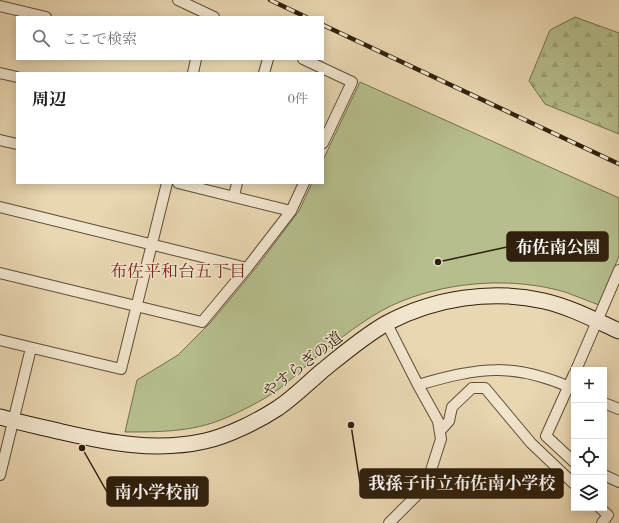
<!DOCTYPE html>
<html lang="ja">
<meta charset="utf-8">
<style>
body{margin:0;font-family:"Old Standard TT","Noto Serif JP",serif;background:#f2f2f2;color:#202124}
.controls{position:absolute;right:12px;bottom:12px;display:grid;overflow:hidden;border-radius:0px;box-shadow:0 2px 10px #0003}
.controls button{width:36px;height:36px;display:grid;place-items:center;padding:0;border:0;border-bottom:1px solid #e0e0e0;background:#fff;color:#202124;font:20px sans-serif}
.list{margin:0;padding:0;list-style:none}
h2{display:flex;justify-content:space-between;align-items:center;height:52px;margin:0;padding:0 16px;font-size:17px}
h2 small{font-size:13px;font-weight:400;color:#757577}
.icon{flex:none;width:22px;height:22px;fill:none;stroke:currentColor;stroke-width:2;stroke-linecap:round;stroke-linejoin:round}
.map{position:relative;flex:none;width:619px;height:523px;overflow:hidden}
.search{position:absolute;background:#fff;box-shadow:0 2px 10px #0003;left:16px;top:16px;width:308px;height:44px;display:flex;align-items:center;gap:10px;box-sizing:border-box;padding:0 14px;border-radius:0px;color:#757577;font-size:15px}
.panel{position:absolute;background:#fff;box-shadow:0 2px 10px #0003;left:16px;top:72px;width:308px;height:112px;border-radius:0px}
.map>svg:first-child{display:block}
.forest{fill:url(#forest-firs);stroke:#736f4d}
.green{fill:#b6be8d;stroke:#736f4d}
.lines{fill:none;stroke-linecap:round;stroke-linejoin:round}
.street-casing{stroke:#5e4e36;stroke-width:12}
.secondary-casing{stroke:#30200d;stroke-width:17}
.street{stroke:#f1e5cd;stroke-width:10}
.secondary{stroke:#f1e5cd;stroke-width:15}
.rail-casing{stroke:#30200d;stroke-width:4.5}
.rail{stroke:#f1e5cd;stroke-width:3;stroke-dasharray:9;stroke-linecap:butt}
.labels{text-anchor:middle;stroke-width:3;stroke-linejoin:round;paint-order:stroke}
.street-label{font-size:16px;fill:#30200d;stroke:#f1e5cd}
.neighbourhood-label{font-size:17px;fill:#7a1f14;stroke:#f1e5cd}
.leader{fill:none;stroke:#30200d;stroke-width:1.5}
.callout-dot{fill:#30200d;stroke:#f1e5cd;stroke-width:1.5}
.callout{fill:#30200d;stroke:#30200d;stroke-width:1.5}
.callout-label{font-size:17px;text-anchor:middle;font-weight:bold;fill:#fff}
</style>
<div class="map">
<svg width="619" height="523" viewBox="0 0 619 523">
<defs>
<pattern id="forest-firs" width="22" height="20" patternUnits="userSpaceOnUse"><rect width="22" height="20" fill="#b6be8d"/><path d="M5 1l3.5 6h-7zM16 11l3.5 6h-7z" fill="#9da378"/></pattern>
</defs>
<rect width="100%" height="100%" fill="#e9d7b2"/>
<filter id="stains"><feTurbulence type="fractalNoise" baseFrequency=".005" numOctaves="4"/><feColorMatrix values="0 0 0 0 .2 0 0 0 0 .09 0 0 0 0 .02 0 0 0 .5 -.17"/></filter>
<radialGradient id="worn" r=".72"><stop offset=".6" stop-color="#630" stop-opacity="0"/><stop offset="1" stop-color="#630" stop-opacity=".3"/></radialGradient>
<path class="forest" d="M575 17 619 33V134L545 104 529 81 550 30Z"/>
<path class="green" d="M360 82 619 198V256L599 305C588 301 576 296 565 292 513 277 452 281 402 301 374 312 349 332 325 350 309 362 295 377 279 389 262 401 242 411 223 419 192 432 158 432 125 432L137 380 178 355 211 322 256 268 299 211 312 183H323V160Z"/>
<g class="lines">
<g class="street-casing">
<path id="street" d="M178 0 214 17
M0 6 46 17
M303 59 352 82 323 143
M0 73 17 77
M193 73 196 59
M264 73 268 59
M0 140 17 144
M178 183 291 211
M234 196 237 183
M0 207 247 268
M0 273 202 322 247 268 291 211 304 183
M387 324 418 385C480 367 514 362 574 389
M0 340 121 369 167 183
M576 370 619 270
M574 374 546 436 574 462
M604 403 619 409
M440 431 449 421 452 407 472 388H485L531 443 574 484
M0 475 31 348
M604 475 619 482
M600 508 608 515 602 523
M389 523 426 486 441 439 438 421 418 385"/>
</g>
<g class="secondary-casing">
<path id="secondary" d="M0 417C21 423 41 427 62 432 110 443 157 452 205 441 228 436 258 421 278 408 294 397 308 383 322 371 343 354 364 336 387 323 434 298 492 289 544 301 570 307 595 320 619 331"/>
</g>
<use href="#street" class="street"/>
<use href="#secondary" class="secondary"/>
<g class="rail-casing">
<path id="rail" d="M270 0 306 17
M323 25 619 164"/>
</g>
<use href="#rail" class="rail"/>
</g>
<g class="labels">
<g class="street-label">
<text transform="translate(302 364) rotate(-38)" y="6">やすらぎの道</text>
</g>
<g class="neighbourhood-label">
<text x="178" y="277">布佐平和台五丁目</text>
</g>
</g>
<path class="leader" d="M438 262L507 247M351 425L360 483M82 448L107 492"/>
<g class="callout-dot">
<circle cx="438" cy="262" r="4"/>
<circle cx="351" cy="425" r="4"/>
<circle cx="82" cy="448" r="4"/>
</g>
<g class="callout">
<rect x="507" y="232" width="101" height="29" rx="4"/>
<rect x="360" y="469" width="203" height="29" rx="4"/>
<rect x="107" y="477" width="101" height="29" rx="4"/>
</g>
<g class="callout-label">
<text x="558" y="253">布佐南公園</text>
<text x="462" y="489">我孫子市立布佐南小学校</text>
<text x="157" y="498">南小学校前</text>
</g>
<rect width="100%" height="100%" filter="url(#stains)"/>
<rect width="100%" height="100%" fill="url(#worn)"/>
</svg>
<div class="controls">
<button>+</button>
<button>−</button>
<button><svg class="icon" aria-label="locate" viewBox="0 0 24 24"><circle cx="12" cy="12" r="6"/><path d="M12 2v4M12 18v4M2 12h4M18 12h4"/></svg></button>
<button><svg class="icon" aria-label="layers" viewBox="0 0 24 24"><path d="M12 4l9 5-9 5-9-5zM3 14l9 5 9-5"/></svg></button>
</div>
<div class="search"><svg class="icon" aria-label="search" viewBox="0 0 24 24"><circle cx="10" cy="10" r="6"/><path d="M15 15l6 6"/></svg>ここで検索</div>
<section class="panel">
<h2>周辺<small>0件</small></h2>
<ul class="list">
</ul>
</section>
</div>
